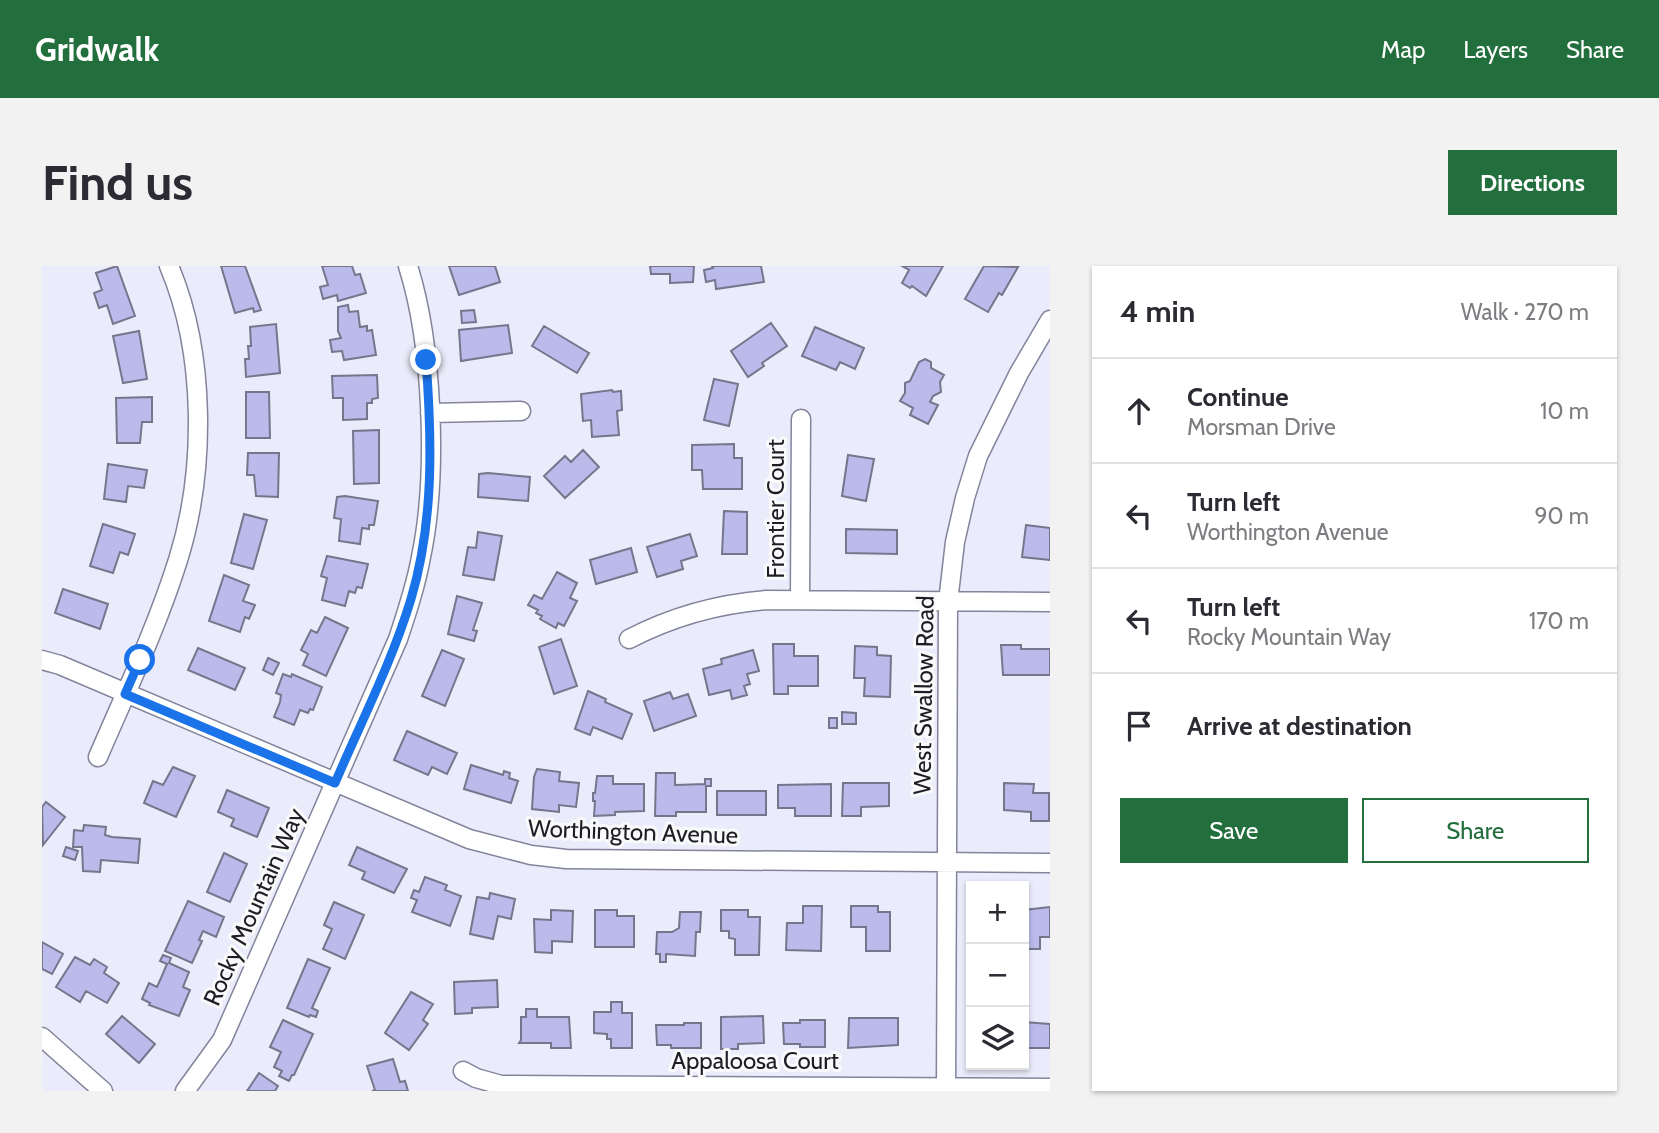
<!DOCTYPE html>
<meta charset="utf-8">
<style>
body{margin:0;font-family:Cabin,sans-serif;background:#f2f2f3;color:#2b2b33}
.controls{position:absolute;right:21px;bottom:21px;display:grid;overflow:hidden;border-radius:0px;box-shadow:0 2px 5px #0004}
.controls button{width:63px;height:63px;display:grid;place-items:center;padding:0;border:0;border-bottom:2px solid #e1e1e2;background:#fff;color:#2b2b33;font:35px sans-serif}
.stop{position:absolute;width:21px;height:21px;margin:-16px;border:5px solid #1a73e8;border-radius:50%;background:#fff}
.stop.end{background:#1a73e8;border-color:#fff;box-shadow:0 2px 7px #0008}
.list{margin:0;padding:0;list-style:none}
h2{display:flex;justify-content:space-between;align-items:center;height:91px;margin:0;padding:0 28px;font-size:30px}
h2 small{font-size:23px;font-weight:400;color:#7c7c81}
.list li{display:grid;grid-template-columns:46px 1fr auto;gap:21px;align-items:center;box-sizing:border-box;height:105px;padding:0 28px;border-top:2px solid #e1e1e2}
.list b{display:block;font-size:26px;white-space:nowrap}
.list p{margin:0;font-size:23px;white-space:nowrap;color:#7c7c81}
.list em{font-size:23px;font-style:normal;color:#7c7c81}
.actions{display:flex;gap:14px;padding:21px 28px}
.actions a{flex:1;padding:16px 0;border:2px solid #226e3c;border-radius:0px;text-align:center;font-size:24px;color:#226e3c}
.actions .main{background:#226e3c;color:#fff}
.icon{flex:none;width:38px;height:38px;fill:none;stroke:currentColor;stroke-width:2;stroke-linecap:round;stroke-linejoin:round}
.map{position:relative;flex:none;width:1008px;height:825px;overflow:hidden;border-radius:0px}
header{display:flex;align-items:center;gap:42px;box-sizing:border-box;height:98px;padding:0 35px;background:#226e3c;color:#fff}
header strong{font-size:33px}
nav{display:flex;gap:38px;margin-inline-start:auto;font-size:24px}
.intro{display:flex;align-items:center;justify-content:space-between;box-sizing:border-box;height:168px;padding:0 42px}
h1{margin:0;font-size:49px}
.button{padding:18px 32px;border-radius:0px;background:#226e3c;color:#fff;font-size:24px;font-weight:700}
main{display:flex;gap:42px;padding:0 42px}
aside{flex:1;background:#fff;border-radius:0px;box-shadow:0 2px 5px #0004}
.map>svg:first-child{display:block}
.building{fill:#babaeb;stroke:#75768c;stroke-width:2}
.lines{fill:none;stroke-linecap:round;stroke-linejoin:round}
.street-casing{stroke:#83849b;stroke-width:21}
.street{stroke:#fff;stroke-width:18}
.route{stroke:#1a73e8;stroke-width:9}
.labels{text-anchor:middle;stroke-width:6;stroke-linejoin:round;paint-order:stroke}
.street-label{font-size:24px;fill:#1d1d26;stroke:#fafafa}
</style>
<header>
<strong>Gridwalk</strong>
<nav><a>Map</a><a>Layers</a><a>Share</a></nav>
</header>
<div class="intro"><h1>Find us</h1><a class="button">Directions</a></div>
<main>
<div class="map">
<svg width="1008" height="825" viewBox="0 0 1008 825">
<rect width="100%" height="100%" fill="#ebecfb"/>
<path class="building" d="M75 0 93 50 71 58 65 39 57 42 52 27 60 24 54 7Z
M179 0H203L219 44 212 46 211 42 193 47Z
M280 0H310L313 9 318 8 324 27 296 35 295 29 281 33 278 21 286 19Z
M407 0H453L458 16 417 29Z
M608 0H652L651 16 628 17V8H609Z
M670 0H719L722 16 674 23 673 14 664 16 662 4 671 2Z
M860 0H901L884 30 870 20 868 22 860 17 867 4Z
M942 0 976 1 960 29 957 27 946 46 923 33Z
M306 39 307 46 316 45 318 61 325 60V65L330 64 334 89 302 94 300 85 290 86 288 74 299 72 296 65V41Z
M432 44 434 56 420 57 419 45Z
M729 57 745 80 720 97 722 100 706 111 689 85Z
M234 58 238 107 204 111 203 93H207L206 80H209L208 61Z
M466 59 470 87 419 95 417 64Z
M502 60 547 87 535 107 490 80Z
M773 61 822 82 813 103 798 96 794 104 760 90Z
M97 65 105 113 81 117 71 70Z
M883 93 889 96V102L902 109 898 116 899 126 891 130 888 136 896 139 886 158 868 149 871 142 858 135 863 127V117L868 115 877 96Z
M335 109 336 132 330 133V137H325V153L301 154V132H291L290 110Z
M672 113 696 118 687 160 662 154Z
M570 124 571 126 579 125 580 144 575 145 577 169 550 171 549 154 541 155 539 128Z
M204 126H227L228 172H204Z
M110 131V156H100L98 177H75L74 132Z
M337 164V217L312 218 311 165Z
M692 178V192H700V223H661L660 204H650V179Z
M541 184 557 201 523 232 502 210 523 190 529 196Z
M206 187H237L236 231 214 230 212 209H205Z
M806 189 832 193 824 235 800 230Z
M66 198 105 204 102 222 86 220 84 236 62 233Z
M446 207 488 211 486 235 436 231 437 208Z
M303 230 336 235 332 259H327V263L320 262 318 278 297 275 299 253 292 252 295 231Z
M682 245 705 246V288H680Z
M202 248 225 254 211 303 189 297Z
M61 258 93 268 86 289 78 286 71 307 48 300Z
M984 259 1008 262V294L980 291Z
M804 263 855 264V288L804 287Z
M436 266 460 270 452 314 421 309 426 281 434 282Z
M648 268 655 290 639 295 641 303 615 311 605 281Z
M589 282 595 306 554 318 548 294Z
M285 290 326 298 320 322 315 321 313 327 307 325 303 340 280 334 285 312 279 310Z
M515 306 535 317 528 332 535 335 522 360 516 357 514 362 498 353 500 350 494 347 496 344 486 339 492 329 500 333Z
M182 309 207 319 201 335 213 339 207 353 203 351 198 366 167 355Z
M21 323 66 338 58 363 13 347Z
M415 330 440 337 431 364 435 365 432 375 406 368Z
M283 351 306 362 284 410 261 399 266 388 259 384 269 364 275 367Z
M519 373 535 420 512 428 497 381Z
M731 378H752V390H776V420H746V428H732Z
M959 379H979V383H1008V409H961Z
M813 380 835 381V389L849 390 848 431 822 430 823 412H812Z
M156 382 203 402 193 424 146 404Z
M400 384 422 393 403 440 380 430Z
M711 384 717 405 705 408 708 418 702 420 705 429 690 433 688 424 667 429 661 403 680 398 679 393Z
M226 392 237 397 231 409 221 404Z
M241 408 249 411 250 408 280 421 271 444 268 443 266 447 258 444 252 459 232 451 238 436 239 429 234 427Z
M546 425 564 433 563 436 590 448 580 473 551 461 548 469 533 463Z
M628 426 631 433 646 428 654 450 612 465 602 435Z
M800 446 814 447V458H800Z
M787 452H795V462H787Z
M365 465 415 487 405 508 390 501 386 509 352 494Z
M429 499 461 509 462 505 468 507 467 512 476 515 469 537 422 523Z
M131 501 153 510 134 551 102 537 111 515 121 519Z
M495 503 518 506 517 515 537 517 534 541 517 539V546L490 543 492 511Z
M614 507H633V519L663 518V513H669V520H664V546H634V550H613Z
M555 510H571V518H602V545L573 546V549L552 550 553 535H551V527H553Z
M801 517H847V540L819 541V550H800Z
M962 517 992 518 991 527H1007V555H989V546L962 544Z
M789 518V550H753V542H736V519Z
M185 524 227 542 215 571 189 560 192 553 176 546Z
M675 525H724V549H675Z
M4 536 23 551 1 579 0 541Z
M42 559 64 561 63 569 70 571 98 573 96 597 59 594 58 606 41 605 40 581H31L32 564 41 565Z
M24 581 36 585 33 594 21 590Z
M315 581 365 603 352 627 320 613 323 606 307 599Z
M182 587 205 598 188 636 165 626Z
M383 611 405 619 403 624 419 630 408 660 370 646 375 634 369 632 372 624 377 626Z
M448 627 473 633 469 653 456 650 451 673 428 668 435 631 447 633Z
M146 635 182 651 174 671 161 665 157 674 160 675 150 697 123 685Z
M292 636 322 649 303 693 281 683 290 663 282 659Z
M761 640H780L779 685 744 684 745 657H761Z
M809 640H836V646H848V685H824V661H809Z
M1008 641V671H998V683H985L984 671H982V644Z
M509 644 531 645 530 676 510 675V687L493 686 492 653 509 654Z
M553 644H575V650H592V681H553Z
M679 644H706V651H718L717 689H693V673L687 672V665H679Z
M638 646H659L658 666H654L653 690 624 688V696H618V688H614L615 666H630L637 662Z
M0 676 21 688 10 708 0 703Z
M121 689 129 692 127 697 147 706 141 721 148 724 137 750 107 739 108 737 100 733 107 717 115 721 119 712 125 698 118 695Z
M33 691 48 699 52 693 65 701 62 707 77 717 65 737 44 725 38 736 14 721Z
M266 693 288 702 270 742 276 745 274 751 268 749 267 751 245 742Z
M455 714 456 741 430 742V747L413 748 412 716Z
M369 726 391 738 381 754 386 758 367 784 343 767Z
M569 736H580V747H590V782H569V773H565V768L552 767V746H569Z
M484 743H495V751H527L529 782H509V777H477L479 774V751H484Z
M80 750 113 778 97 797 64 768Z
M721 750 722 777 696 778V783H679V751Z
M807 752H856V779L806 782Z
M241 754 271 768 252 809H250L247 815 237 810 240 805 232 801 239 786 228 781Z
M758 754H783V781H758V778H742L741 757H758Z
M982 756 1008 758V782H982Z
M642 757H659V782H629V779H615L614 759H642Z
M351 793 358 816 363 815 366 825H330L333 824 325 800Z
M217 807 236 820 233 825H205Z"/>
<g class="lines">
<g class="street-casing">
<path id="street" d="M388 147 479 145
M758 334 759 153
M587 373C631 350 674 338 724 334L1008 336
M0 394 18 399 427 573 489 589 524 593 1008 597
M56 491C84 426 115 361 136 294 164 205 164 87 127 0
M0 771 61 825
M421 805 434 812 459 819 1008 822
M143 825 180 774 356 373C365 346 374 319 379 291 396 210 391 79 366 0
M904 825 906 336 913 276 923 232 936 190 977 107 1008 54"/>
</g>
<use href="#street" class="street"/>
</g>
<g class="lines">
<path class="route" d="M98 394 83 428 293 517C319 456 350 396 369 333 392 256 390 174 384 94"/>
</g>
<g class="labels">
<g class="street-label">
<text transform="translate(734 243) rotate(-90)" y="8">Frontier Court</text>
<text transform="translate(882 429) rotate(-89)" y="8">West Swallow Road</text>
<text transform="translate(591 566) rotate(2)" y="8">Worthington Avenue</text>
<text transform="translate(212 641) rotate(-66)" y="8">Rocky Mountain Way</text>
<text x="713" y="803">Appaloosa Court</text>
</g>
</g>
</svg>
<div class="controls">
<button>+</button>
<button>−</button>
<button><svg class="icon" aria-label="layers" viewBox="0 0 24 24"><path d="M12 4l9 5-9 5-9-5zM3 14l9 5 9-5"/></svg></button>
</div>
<div class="stop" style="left:98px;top:394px"></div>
<div class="stop end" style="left:384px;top:94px"></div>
</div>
<aside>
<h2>4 min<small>Walk · 270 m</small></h2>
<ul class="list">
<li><svg class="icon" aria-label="ahead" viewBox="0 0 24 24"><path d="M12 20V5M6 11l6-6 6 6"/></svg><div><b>Continue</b><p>Morsman Drive</p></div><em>10 m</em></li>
<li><svg class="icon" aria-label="left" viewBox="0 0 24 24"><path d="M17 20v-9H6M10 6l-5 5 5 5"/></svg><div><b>Turn left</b><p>Worthington Avenue</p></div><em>90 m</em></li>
<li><svg class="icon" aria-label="left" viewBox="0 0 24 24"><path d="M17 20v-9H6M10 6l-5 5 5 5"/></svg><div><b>Turn left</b><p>Rocky Mountain Way</p></div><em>170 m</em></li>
<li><svg class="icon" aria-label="arrive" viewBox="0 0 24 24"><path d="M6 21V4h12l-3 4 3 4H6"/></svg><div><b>Arrive at destination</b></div></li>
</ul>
<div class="actions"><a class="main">Save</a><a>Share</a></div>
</aside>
</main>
